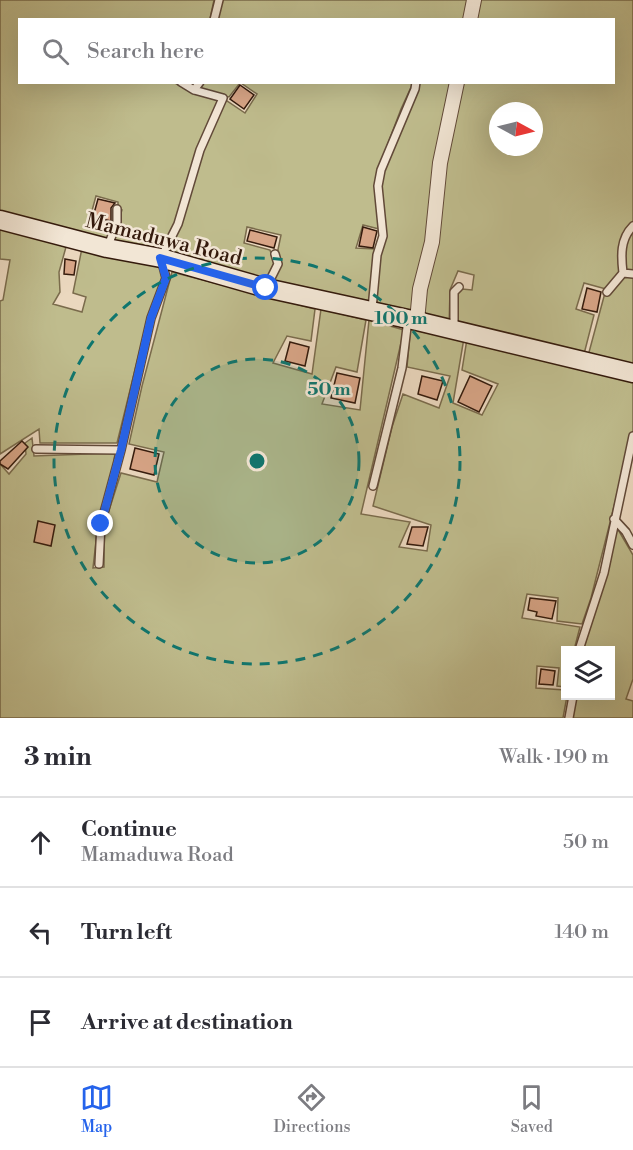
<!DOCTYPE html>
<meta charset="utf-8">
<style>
body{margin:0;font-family:"Libre Bodoni",serif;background:#f2f2f3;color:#2b2b33}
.controls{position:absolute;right:18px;bottom:18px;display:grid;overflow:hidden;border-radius:0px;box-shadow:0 6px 24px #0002}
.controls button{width:54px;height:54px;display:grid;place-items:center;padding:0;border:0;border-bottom:2px solid #e1e1e2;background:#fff;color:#2b2b33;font:30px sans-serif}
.compass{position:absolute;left:489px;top:102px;width:54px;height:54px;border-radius:50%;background:#fff;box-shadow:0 6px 24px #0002;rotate:97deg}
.stop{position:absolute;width:18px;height:18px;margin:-14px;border:4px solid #2563eb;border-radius:50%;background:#fff}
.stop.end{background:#2563eb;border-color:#fff;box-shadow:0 2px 6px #0008}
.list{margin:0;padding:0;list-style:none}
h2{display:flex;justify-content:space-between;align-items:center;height:78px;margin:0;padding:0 24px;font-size:26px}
h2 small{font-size:20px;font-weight:400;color:#7c7c81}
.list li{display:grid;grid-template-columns:39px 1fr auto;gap:18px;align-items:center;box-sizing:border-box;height:90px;padding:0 24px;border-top:2px solid #e1e1e2}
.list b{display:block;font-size:22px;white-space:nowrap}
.list p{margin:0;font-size:20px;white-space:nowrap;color:#7c7c81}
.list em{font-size:20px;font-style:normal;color:#7c7c81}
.icon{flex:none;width:33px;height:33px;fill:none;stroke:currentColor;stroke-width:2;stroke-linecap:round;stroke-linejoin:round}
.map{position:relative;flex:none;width:633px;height:718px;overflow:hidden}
.search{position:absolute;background:#fff;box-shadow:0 6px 24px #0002;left:18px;right:18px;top:18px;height:66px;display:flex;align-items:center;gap:15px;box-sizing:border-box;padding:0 21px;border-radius:0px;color:#7c7c81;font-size:22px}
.sheet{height:348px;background:#fff}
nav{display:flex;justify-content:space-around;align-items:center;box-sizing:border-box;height:84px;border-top:2px solid #e1e1e2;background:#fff;font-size:16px;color:#7c7c81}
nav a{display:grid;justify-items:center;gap:3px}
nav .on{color:#2563eb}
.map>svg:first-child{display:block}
.green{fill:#bfbc8d;stroke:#7a6b4c;stroke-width:1.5;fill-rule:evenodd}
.building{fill:#d8a587;stroke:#341a0c;stroke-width:1.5}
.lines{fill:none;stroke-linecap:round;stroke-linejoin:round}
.lane-casing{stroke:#624a39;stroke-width:10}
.street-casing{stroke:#624a39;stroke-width:16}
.secondary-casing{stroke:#341a0c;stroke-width:21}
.lane{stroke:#f2e6d5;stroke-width:7}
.street{stroke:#f2e6d5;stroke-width:14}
.secondary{stroke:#f2e6d5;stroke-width:18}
.route{stroke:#2563eb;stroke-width:8}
.ring{fill:none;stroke:#0f766e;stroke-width:3;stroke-dasharray:10 8}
.labels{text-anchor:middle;stroke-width:5;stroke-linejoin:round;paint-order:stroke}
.street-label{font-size:21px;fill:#341a0c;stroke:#f2e6d5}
.centre{fill:#0f766e;stroke:#f2e6d5;stroke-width:3}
.ring-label{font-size:18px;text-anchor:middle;font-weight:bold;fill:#0f766e;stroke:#f2e6d5;stroke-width:5;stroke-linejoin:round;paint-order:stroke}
</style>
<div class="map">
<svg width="633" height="718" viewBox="0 0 633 718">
<rect width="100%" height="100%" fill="#ebd8bf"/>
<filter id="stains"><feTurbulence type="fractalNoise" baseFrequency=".00333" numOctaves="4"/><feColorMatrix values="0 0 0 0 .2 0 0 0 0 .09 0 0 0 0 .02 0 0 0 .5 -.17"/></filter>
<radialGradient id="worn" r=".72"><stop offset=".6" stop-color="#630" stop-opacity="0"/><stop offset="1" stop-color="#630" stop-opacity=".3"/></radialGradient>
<path class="green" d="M0 0H214L210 19 20 20V82L175 83 193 93 220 101 175 223 160 258 110 248 122 210 118 208V202L96 196 90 218 114 224 105 248 0 219Z
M219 0H468L465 19 215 20Z
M479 0H633V369L588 356 606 289 584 283 576 309 594 315 584 354 457 328V293L462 289 472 290 474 275 458 271 450 290 449 328 422 320 443 163 460 83 614 82V20L474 19ZM498 111H534V147H498Z
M241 83H413L401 109 378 170 379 229 363 225 356 248 376 249 370 311 270 289 281 235 247 227 244 243 270 250 274 263 264 287 165 259C180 224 190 187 203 150 209 133 218 117 224 99L245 113 257 94Z
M418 83H452L434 208 413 318 376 311 379 256C392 236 381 210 381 188 380 165 408 107 418 83Z
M203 84V83H240L229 97 198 90Z
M0 226 66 247 59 272 60 292 53 304 82 312 86 297 73 293 82 248 160 263 163 279 149 313 117 443H40L39 429 0 454V301L3 300 10 260 0 259Z
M172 272 315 309 311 341 287 336 273 363 312 374 321 309 366 320 357 372 336 367 322 404 360 410 369 320 404 330 361 514 410 522 399 547 427 551 431 525 373 506 392 427 403 394 439 408 450 376 407 367 411 323 464 338 453 403 482 415 498 384 462 370 467 339 633 377V431L591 598 582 624 557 621 558 598 527 594 522 618 580 627 574 650H566L565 687 557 686 559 668 537 666 536 688 565 690 567 696 563 718H0V464L9 474 26 454 25 443 32 438 34 456 115 453 111 482 98 524 93 568 104 567V526L121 473 157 482 164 452 129 444 142 386Z
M616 526 633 555V679L626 699 633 701V718H572L574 696H610V650H583L607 575Z"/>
<path class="building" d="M240 85 254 95 244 109 230 99Z
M98 199 115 203 111 208V221L93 217Z
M363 227 377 231 373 248 359 246Z
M250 230 277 237 274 248 247 241Z
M65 259 76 261 74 275 64 274Z
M587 288 601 292 597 312 582 309Z
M290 342 309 347 305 366 285 361Z
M337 373 360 378 355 403 331 398Z
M422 376 443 381 437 400 418 394Z
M470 376 492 386 479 412 458 402Z
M22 441 28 447 8 469 0 464V461Z
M135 448 159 454 154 475 130 469Z
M38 521 55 525 51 546 34 542Z
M412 527H428L423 546 407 544Z
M530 598 556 601 552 619 536 616 537 612 528 610Z
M541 669 555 671 553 685 539 684Z"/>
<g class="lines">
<g class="lane-casing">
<path id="lane" d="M214 20 219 0
M194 90 200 82
M108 246 117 222V209
M623 273C621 256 620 239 633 226
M267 286 278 264 275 254
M607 292 623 273 633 274
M372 309 377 255 383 236 378 186 381 170 415 89 416 82
M454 329V292L459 287
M36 449 121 450
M373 486 402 368 408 319
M614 519 626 532 633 545
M99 564 101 524 121 450 151 318 166 278 161 258 178 224 200 150 223 98 194 90 181 82
M579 650 604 573 633 436
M569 718 573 696"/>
</g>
<g class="street-casing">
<path id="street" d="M470 20 474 0
M417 321 420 289 432 242 440 163 457 82"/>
</g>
<g class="secondary-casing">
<path id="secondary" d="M0 220 107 248 161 258 266 288 417 321 633 373"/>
</g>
<use href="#lane" class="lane"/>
<use href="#street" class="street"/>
<use href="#secondary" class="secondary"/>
</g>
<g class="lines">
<path class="route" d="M101 524 121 450 151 318 166 278 160 258 266 288"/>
</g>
<circle cx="257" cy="461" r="102" fill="#0f766e" fill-opacity=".12"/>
<g class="ring">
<circle cx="257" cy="461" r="102"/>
<circle cx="257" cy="461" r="203"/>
</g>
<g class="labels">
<g class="street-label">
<text transform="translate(164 239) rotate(14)" y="7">Mamaduwa Road</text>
</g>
</g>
<circle cx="257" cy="461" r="9" class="centre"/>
<g class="ring-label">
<text x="401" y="324">100 m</text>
<text x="329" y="395">50 m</text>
</g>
<rect width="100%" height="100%" filter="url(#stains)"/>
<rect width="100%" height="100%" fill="url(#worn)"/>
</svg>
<div class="controls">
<button><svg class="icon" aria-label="layers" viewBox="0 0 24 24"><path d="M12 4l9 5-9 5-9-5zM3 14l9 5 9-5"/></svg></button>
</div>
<svg class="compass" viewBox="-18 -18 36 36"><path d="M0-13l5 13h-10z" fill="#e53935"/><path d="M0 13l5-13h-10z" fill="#7c7c81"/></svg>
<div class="stop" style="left:266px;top:288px"></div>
<div class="stop end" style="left:101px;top:524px"></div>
<div class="search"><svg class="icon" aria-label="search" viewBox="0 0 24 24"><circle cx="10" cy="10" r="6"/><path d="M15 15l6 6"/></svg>Search here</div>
</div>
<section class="sheet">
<h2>3 min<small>Walk · 190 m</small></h2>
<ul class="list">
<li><svg class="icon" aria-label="ahead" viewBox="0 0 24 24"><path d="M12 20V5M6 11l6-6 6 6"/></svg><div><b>Continue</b><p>Mamaduwa Road</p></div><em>50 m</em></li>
<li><svg class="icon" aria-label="left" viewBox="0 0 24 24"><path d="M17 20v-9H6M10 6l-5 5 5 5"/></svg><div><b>Turn left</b></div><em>140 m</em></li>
<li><svg class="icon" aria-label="arrive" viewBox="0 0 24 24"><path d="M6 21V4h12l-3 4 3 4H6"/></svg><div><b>Arrive at destination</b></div></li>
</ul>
</section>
<nav>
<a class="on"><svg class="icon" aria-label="map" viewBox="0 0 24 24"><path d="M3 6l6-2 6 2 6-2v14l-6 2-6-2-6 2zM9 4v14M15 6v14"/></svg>Map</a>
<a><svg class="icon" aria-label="directions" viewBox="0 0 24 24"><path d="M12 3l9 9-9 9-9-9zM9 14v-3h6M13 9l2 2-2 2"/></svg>Directions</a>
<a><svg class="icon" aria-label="saved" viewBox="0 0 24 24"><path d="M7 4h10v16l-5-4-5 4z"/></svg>Saved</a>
</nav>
